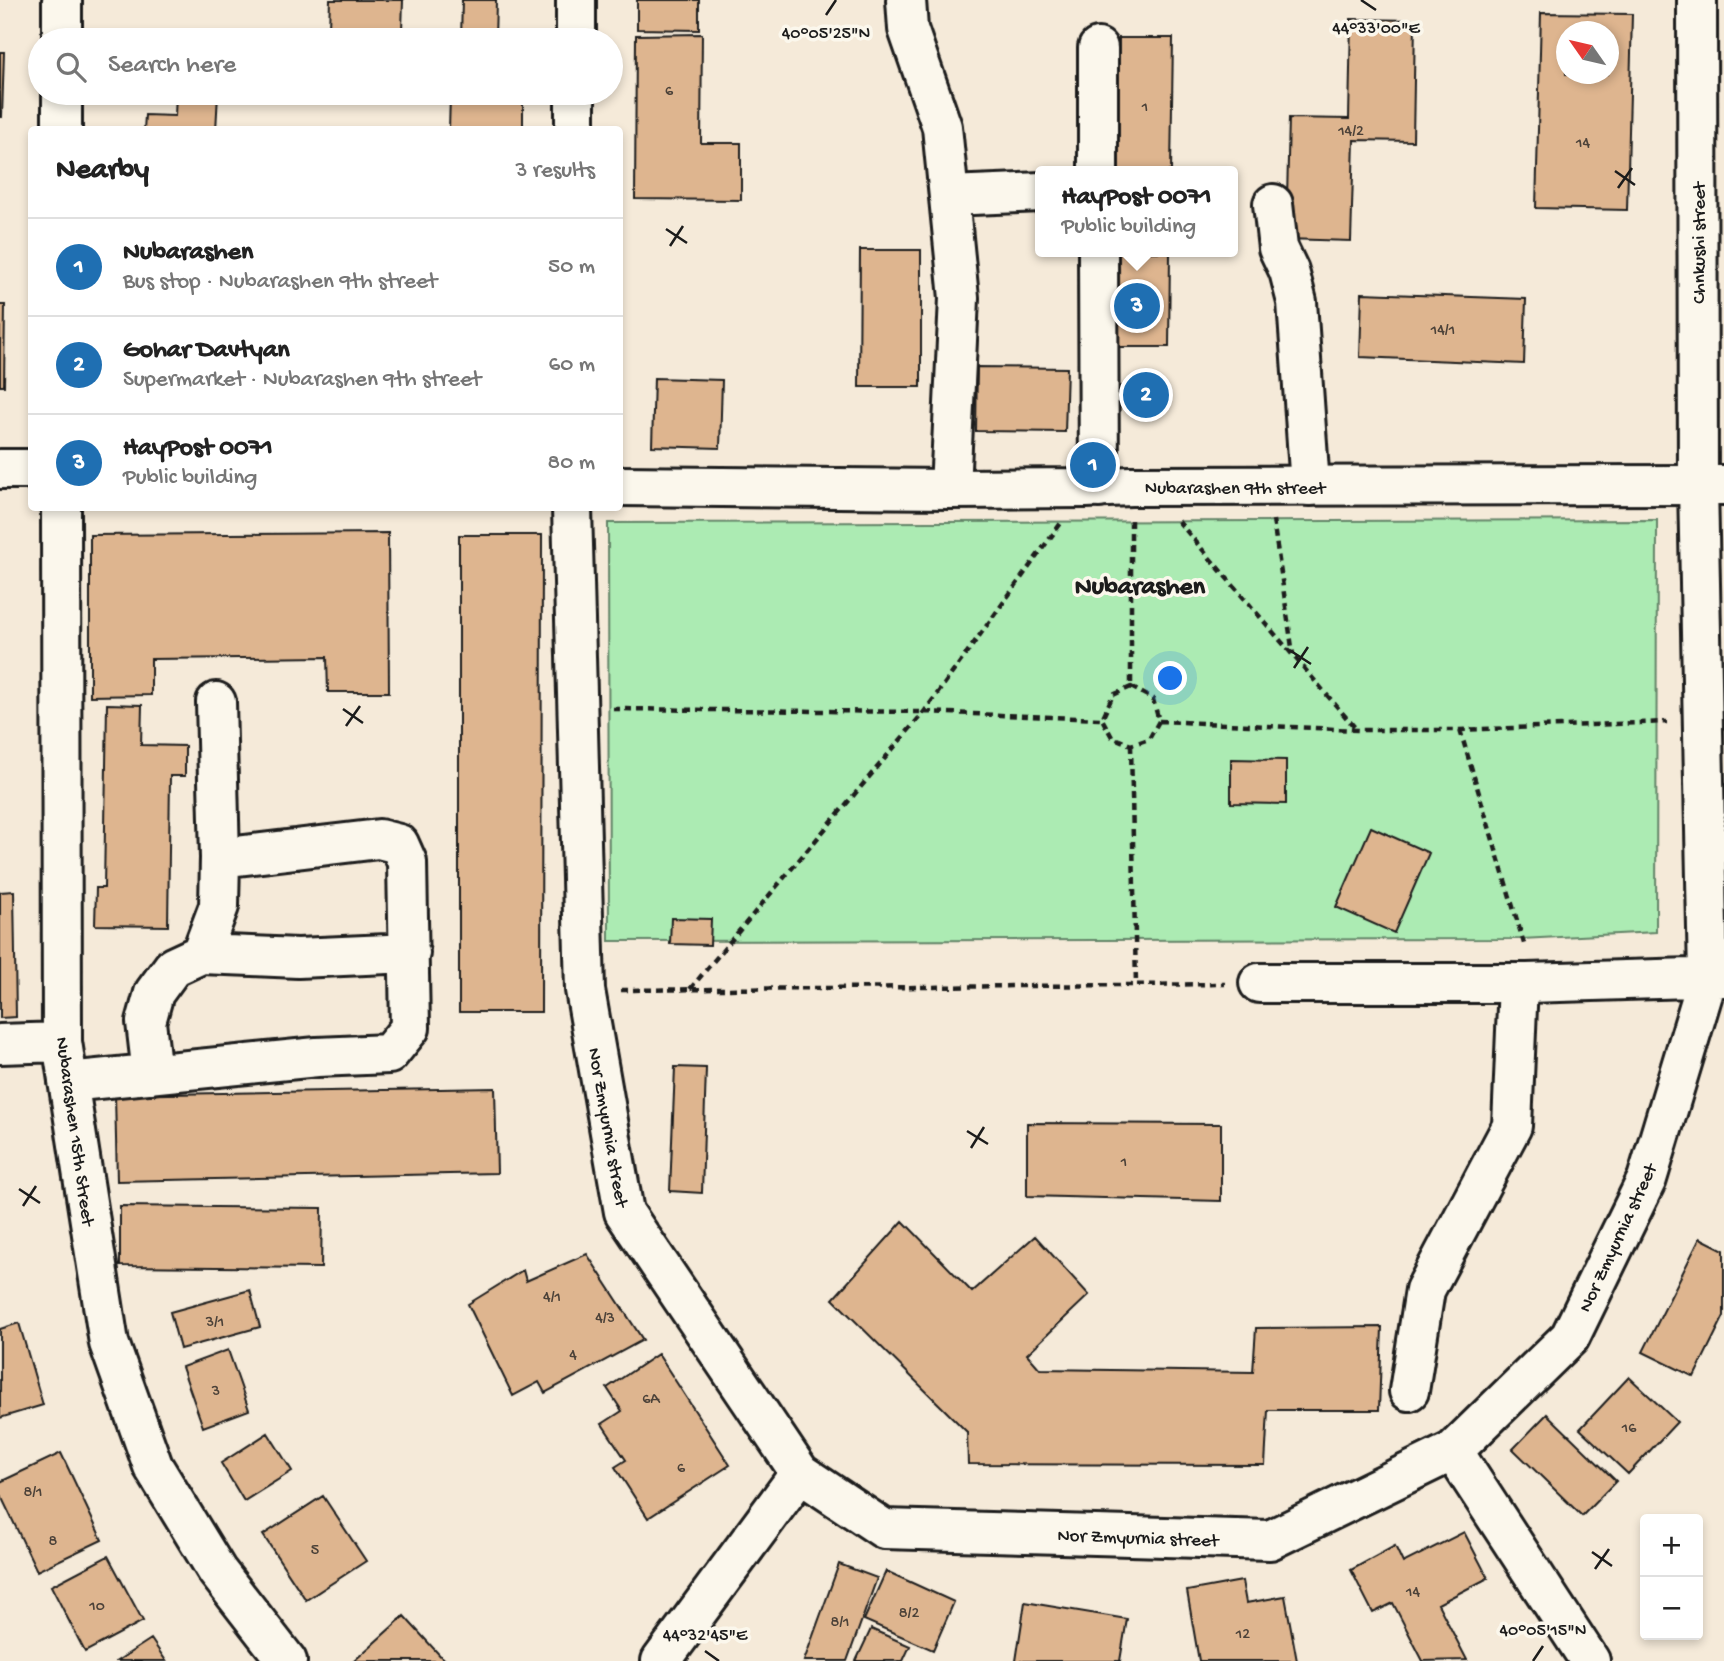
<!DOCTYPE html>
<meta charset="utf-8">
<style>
body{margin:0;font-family:"Gochi Hand",sans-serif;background:#f2f2f2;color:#222}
.controls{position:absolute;right:21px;bottom:21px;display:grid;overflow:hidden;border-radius:7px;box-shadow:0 4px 10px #0003}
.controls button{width:63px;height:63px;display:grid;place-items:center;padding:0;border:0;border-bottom:2px solid #e0e0e0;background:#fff;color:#222;font:35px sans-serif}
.compass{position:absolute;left:1556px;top:21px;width:63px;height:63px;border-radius:50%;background:#fff;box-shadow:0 4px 10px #0003;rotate:304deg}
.you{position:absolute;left:1171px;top:679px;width:24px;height:24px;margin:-18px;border:5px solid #fff;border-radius:50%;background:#1a73e8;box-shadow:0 0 0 10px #1a73e833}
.badge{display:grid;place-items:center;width:46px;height:46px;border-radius:50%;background:#1f6fb2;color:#fff;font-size:23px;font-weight:700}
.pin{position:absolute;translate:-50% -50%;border:4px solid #fff;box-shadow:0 2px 7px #0006}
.popup{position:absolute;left:1035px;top:166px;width:203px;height:91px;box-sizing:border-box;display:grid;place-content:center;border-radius:7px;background:#fff;filter:drop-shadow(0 2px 5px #0005);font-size:23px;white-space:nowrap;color:#767676}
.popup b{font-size:26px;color:#222}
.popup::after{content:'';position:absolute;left:50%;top:100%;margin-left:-14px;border:14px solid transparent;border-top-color:#fff}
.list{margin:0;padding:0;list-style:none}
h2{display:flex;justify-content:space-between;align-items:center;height:91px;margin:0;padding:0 28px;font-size:30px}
h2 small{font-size:23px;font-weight:400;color:#767676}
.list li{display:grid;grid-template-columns:46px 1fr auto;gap:21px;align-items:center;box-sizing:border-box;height:98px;padding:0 28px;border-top:2px solid #e0e0e0}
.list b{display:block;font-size:26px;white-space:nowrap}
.list p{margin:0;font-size:23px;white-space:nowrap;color:#767676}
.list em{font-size:23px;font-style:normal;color:#767676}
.icon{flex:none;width:38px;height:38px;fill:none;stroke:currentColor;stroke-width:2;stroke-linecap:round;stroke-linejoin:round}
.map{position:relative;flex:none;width:1724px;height:1661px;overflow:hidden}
.search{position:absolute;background:#fff;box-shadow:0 4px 10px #0003;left:28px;top:28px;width:595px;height:77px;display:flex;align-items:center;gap:18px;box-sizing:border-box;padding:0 24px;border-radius:38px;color:#767676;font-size:26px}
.panel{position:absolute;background:#fff;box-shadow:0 4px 10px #0003;left:28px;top:126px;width:595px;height:385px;border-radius:7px}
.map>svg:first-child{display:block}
.green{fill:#acebb3;stroke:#648468;stroke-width:2}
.building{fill:#deb58f;stroke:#1c1c1c;stroke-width:2;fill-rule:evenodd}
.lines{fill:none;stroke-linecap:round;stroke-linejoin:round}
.minor-casing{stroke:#1c1c1c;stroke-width:44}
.major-casing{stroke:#1c1c1c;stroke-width:44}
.path{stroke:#1c1c1c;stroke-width:4.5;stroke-dasharray:7 5;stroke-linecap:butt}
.minor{stroke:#fbf7ec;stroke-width:38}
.major{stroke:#fbf7ec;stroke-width:38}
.ticks{fill:none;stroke:#1c1c1c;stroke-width:2.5}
.labels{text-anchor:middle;stroke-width:7;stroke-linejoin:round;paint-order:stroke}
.number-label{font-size:16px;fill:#4c4239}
.street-label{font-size:19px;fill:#1c1c1c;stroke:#fbf7ec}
.district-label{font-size:26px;font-weight:bold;fill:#1c1c1c;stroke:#fbf7ec}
.ticks-label{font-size:18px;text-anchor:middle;fill:#1c1c1c;stroke:#fbf7ec;stroke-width:7;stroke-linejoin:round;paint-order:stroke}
</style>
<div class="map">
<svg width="1724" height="1661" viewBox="0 0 1724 1661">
<rect width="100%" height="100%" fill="#f5ead9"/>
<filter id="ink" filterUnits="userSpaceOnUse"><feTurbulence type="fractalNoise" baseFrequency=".0143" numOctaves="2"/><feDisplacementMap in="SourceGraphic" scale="14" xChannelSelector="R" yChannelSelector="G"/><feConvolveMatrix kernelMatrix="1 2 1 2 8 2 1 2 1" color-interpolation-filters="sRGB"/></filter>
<g filter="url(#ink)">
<path class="green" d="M1657 520 1656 932 1521 939 609 941 608 523Z"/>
<path class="building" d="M330 0H403L402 30 329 28Z
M462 0H496L495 40H461Z
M637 0H699V30L637 29Z
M1541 13 1632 14 1627 210 1536 208ZM1566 32H1608V74H1566Z
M1351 19 1415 20 1413 141 1354 140 1351 241 1286 239 1289 118 1349 119Z
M702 34 701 143H741V200L635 199 636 35Z
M1119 38H1173L1171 171H1118Z
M0 52H4L2 117H0Z
M176 93 218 94 216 130H144L145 115 175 116Z
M450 96 523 98V130H449Z
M860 250H921V387H859Z
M1117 252H1170L1169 347H1116Z
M1362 293 1526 299 1524 364 1360 357Z
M0 305H5L4 386H0Z
M977 367 1067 368 1065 432 976 431Z
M654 378 722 380 720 448 652 446Z
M388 533 389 692H328L327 657 151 659V695L90 696V535Z
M459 535H542L541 1012H459Z
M107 704 142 705 141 745 185 746V776H170L168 926 95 925 96 888H104Z
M1231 759 1286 760V804L1231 803Z
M1371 827 1429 853 1394 933 1336 907Z
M14 891 16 1017 0 1018V892Z
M671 918 711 919 710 945 670 944Z
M675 1067 706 1068 702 1193 670 1191Z
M495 1088 497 1173 117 1181 115 1095Z
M1027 1123 1221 1124V1201L1027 1196Z
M120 1206 322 1208 321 1268 120 1266Z
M903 1221 972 1292 1035 1236 1089 1295 1027 1354 1040 1369 1253 1372 1256 1328 1382 1327 1379 1410H1268L1265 1465 968 1464 967 1432 833 1299Z
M1700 1238 1724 1250V1316L1694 1377 1643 1352Z
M587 1254 643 1340 545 1393 539 1382 513 1396 468 1304 523 1270 526 1281Z
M250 1290 260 1327 180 1349 170 1312Z
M19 1323 43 1405 0 1418V1329Z
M228 1350 249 1410 203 1427 182 1367Z
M658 1354 730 1465 648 1518 615 1467 626 1460 602 1424 622 1411 607 1388Z
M1629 1377 1677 1422 1628 1474 1580 1429Z
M1547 1414 1616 1481 1582 1516 1513 1449Z
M268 1433 292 1471 244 1501 221 1463Z
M61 1453 102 1540 37 1571 0 1494V1482Z
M323 1496 366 1561 306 1600 263 1535Z
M1464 1532 1488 1578 1438 1604 1467 1660 1423 1661 1393 1603 1373 1613 1351 1570 1395 1546 1403 1563Z
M108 1556 143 1621 85 1652 51 1586Z
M839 1564 877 1578 847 1661H804Z
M886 1571 954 1602 933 1650 864 1620Z
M1242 1581 1246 1603 1285 1596 1297 1661H1199L1187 1591Z
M1025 1602 1127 1619 1120 1661H1016Z
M404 1616 445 1661H354Z
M871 1629 910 1646 903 1661H856Z
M151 1639 166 1661H117Z"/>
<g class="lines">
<g class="minor-casing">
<path id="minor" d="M906 0 908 29 942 127 959 298 950 489
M576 40V0
M1098 48V171
M575 130V93
M949 196 1041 192
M1273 204 1278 248 1289 271 1297 302 1310 486
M1098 252 1099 488
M0 469H32
M61 508 62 1042 109 1343 153 1466 217 1571 287 1661
M572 508 585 990 624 1212 800 1473 884 1529 1270 1540 1453 1451 1570 1337 1647 1179 1708 977 1698 485 1697 0
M201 954 298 958 410 953
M1259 983H1527L1724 977
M0 1044 62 1042
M152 1074 146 1022 154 993 173 967 201 954 219 906 220 858 216 702
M68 1082 317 1057 389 1054 410 1028 407 862 399 844 379 839 220 858
M1409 1391 1425 1290 1512 1126 1518 983
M1453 1451 1590 1661
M661 1661 800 1473"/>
</g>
<g class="major-casing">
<path id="major" d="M62 40V0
M62 130V93
M620 486 950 489 1086 488 1131 486 1724 485"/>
</g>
<path class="path" d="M1131 520V687
M1273 520 1293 654
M1178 521 1357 730
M1131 687 1153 699 1159 721 1149 739 1131 745 1112 737 1102 719 1113 695Z
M613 709 924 712 1102 719
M1159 721 1358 730H1460L1667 722
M1460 730 1525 947
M1131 745 1136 985
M690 989 924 712 1061 523
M621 990 1225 984"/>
<use href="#minor" class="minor"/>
<use href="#major" class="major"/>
</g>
</g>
<path class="ticks" d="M1361 0 1376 10M826 15 836 0M1615 171 1635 185M1618 188 1632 168M666 229 687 243M670 246 683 226M1291 651 1311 664M1294 668 1308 647M343 709 363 723M346 726 360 706M967 1131 988 1144M971 1148 984 1127M19 1189 40 1203M23 1206 36 1186M1592 1552 1612 1566M1595 1569 1609 1549M705 1651 719 1661M1533 1661 1543 1646"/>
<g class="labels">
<g class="number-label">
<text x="669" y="95">6</text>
<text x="1145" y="111">1</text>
<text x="1351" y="135">14/2</text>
<text x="1583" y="147">14</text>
<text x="1443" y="334">14/1</text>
<text x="1124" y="1166">1</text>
<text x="552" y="1301">4/1</text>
<text x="605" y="1322">4/3</text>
<text x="215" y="1326">3/1</text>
<text x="573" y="1359">4</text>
<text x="216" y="1395">3</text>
<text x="651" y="1403">6A</text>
<text x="1629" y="1432">16</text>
<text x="681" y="1472">6</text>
<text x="33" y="1496">8/1</text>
<text x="53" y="1545">8</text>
<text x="315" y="1554">5</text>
<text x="1413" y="1596">14</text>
<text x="97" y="1610">10</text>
<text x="909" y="1617">8/2</text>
<text x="840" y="1626">8/1</text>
<text x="1243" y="1638">12</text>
</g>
<g class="street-label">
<text transform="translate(1697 243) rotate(-90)" y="7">Chnkushi street</text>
<text x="1235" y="493">Nubarashen 9th street</text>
<text transform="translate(610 1127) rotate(80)" y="7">Nor Zmyurnia street</text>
<text transform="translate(77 1131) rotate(82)" y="7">Nubarashen 15th Street</text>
<text transform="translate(1616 1237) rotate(-65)" y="7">Nor Zmyurnia street</text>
<text transform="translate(1138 1536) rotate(2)" y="7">Nor Zmyurnia street</text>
</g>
<g class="district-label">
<text x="1140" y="593">Nubarashen</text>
</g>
</g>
<g class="ticks-label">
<text x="1376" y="33">44°33'00"E</text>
<text x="826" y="38">40°05'25"N</text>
<text x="1543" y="1635">40°05'15"N</text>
<text x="705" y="1640">44°32'45"E</text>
</g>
</svg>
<div class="controls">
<button>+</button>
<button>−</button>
</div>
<svg class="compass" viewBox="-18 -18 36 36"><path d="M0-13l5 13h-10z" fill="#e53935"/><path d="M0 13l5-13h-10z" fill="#767676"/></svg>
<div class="you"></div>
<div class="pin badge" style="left:1093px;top:465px">1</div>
<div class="pin badge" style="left:1146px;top:395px">2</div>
<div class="pin badge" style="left:1137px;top:306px">3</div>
<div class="popup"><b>HayPost 0071</b>Public building</div>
<div class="search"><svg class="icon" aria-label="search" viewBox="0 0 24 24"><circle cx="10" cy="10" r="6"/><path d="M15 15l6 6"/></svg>Search here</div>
<section class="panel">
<h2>Nearby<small>3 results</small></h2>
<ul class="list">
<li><span class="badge">1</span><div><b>Nubarashen</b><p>Bus stop · Nubarashen 9th street</p></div><em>50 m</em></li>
<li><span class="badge">2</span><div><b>Gohar Davtyan</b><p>Supermarket · Nubarashen 9th street</p></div><em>60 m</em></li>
<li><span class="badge">3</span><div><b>HayPost 0071</b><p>Public building</p></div><em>80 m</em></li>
</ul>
</section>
</div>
